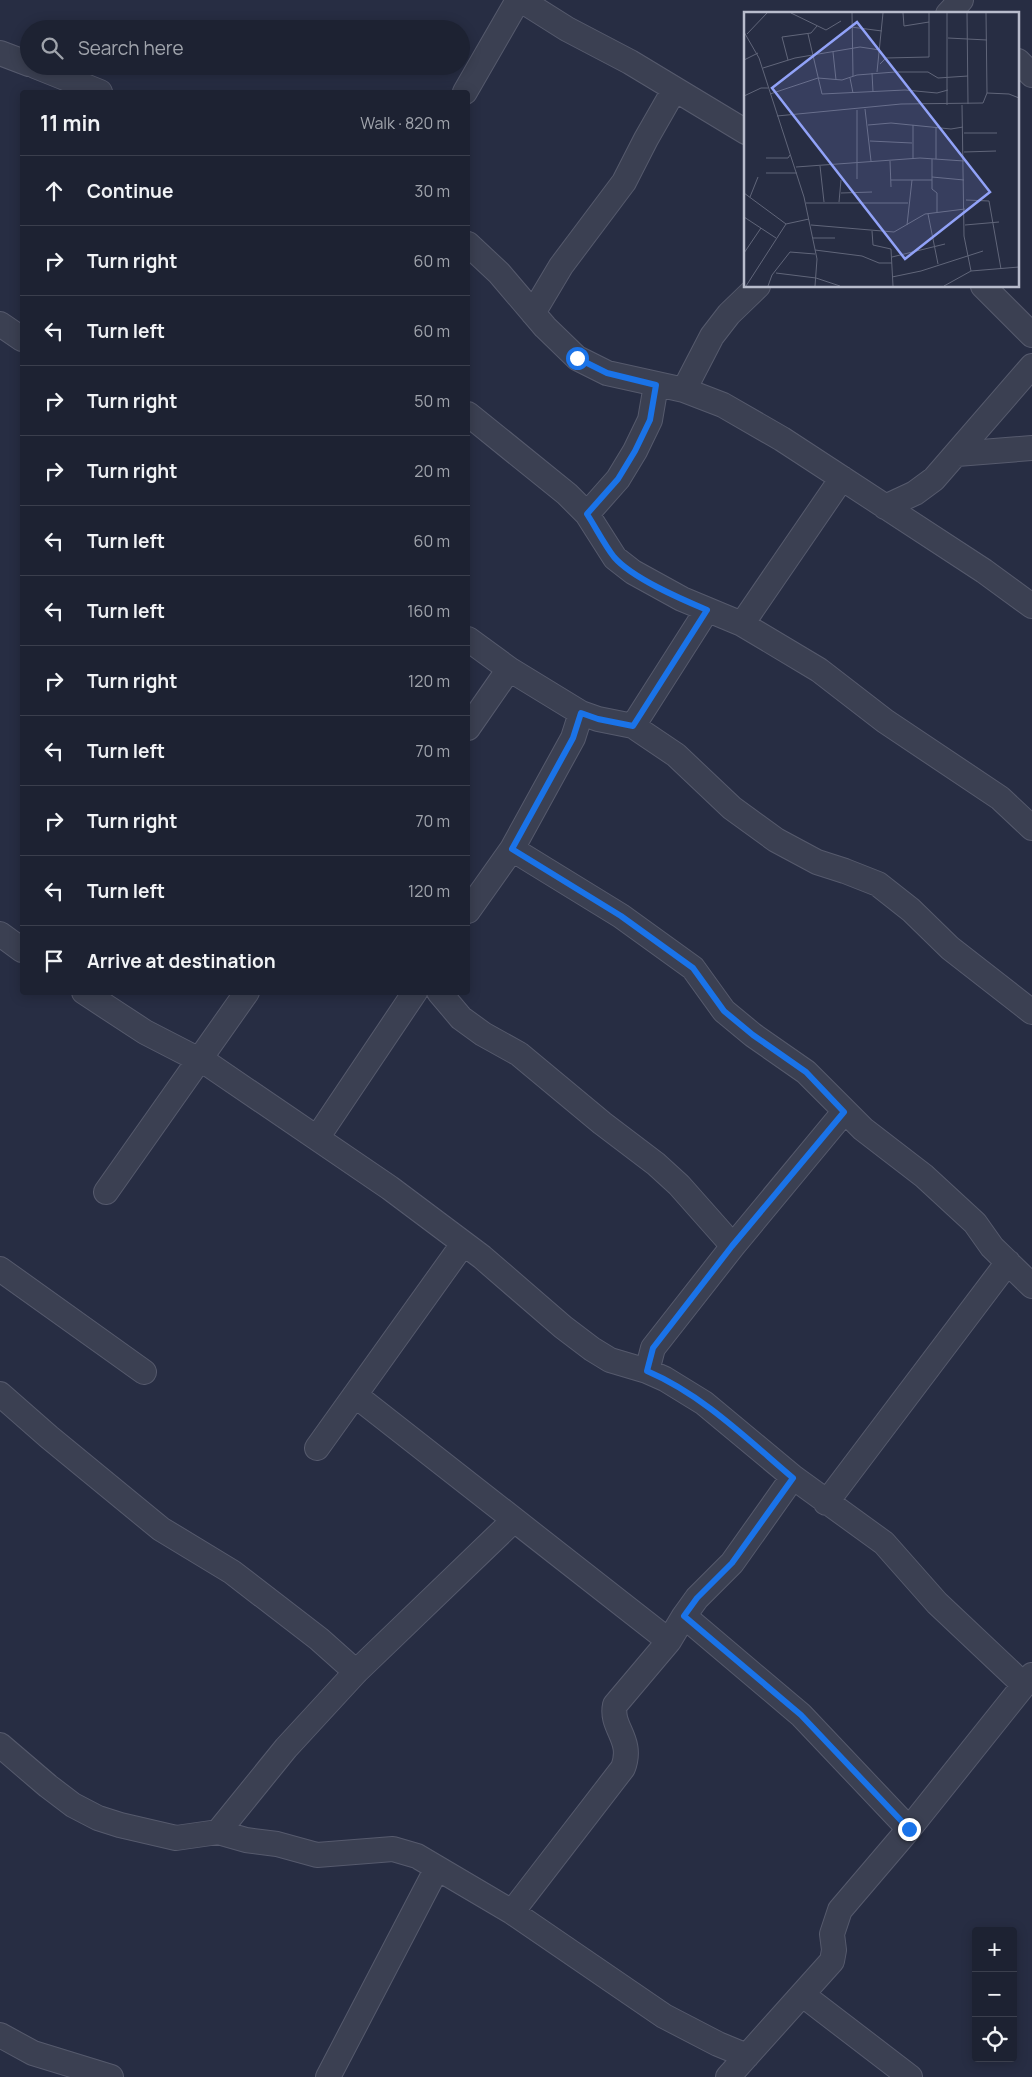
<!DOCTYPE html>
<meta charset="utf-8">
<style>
body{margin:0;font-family:Manrope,sans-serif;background:#2a2f3e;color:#f1f3f6}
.controls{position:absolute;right:15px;bottom:15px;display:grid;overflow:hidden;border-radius:5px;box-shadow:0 2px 12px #0003}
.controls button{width:45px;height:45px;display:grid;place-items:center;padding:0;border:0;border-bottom:1px solid #3b3f4d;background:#1d2232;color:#f1f3f6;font:25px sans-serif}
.stop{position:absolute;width:15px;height:15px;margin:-11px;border:4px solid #1a73e8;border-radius:50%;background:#fff}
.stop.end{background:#1a73e8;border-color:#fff;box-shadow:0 1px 5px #0008}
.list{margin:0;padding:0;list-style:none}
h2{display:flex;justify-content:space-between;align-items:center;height:65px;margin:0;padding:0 20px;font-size:21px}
h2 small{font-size:16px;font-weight:400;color:#a0a4ac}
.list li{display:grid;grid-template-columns:32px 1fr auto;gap:15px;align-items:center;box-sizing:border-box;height:70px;padding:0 20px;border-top:1px solid #3b3f4d}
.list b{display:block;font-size:19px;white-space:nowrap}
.list em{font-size:16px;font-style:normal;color:#a0a4ac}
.icon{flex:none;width:28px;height:28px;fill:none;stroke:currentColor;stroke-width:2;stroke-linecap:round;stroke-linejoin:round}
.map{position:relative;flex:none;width:1032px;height:2077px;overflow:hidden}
.search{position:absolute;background:#1d2232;box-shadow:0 2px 12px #0003;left:20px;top:20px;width:450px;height:55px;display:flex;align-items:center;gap:12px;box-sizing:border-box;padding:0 18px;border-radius:28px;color:#a0a4ac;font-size:19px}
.panel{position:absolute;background:#1d2232;box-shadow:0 2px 12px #0003;left:20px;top:90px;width:450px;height:905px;border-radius:5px}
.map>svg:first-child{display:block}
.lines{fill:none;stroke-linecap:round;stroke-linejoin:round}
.minor-casing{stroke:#565a6d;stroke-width:26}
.minor{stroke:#3b4052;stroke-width:24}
.route{stroke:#1a73e8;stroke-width:6}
.inset-road{fill:none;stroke:#61667a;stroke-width:1}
.view{fill:#91a2f8;fill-opacity:0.15;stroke:#91a2f8;stroke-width:2.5}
.inset-edge{fill:none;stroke:#b8bccc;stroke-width:2.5}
</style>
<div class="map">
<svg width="1032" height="2077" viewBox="0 0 1032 2077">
<rect width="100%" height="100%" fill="#272d43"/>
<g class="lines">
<g class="minor-casing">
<path id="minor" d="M521 0 567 29 630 62 746 132
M948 14 961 0
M0 53 29 64
M1018 61 1032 75
M35 66 100 92
M465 92 518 0
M468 244 499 273 545 327 577 358 607 373 684 390 723 405 782 439 984 571 1032 606
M983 286 1032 335
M533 313 561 266 624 182 646 139 674 90
M0 324 22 339
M684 390 712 336 729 314 758 286
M468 414 567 494 587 514 615 558 633 572 682 599 742 624 819 670 885 721 1000 798 1032 828
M957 454 1032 448
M885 507 915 493 934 479 1032 366
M587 514 618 479 635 451 650 420 656 385
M742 624 842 478
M468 639 509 669 581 713 598 719 633 726 676 755 732 808 776 840 817 862 845 871 878 884 911 910 950 948 1032 1012
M633 726 707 610
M468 728 509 669
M512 849 621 916 693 968 724 1011 753 1035 806 1072 863 1129 924 1176 975 1223 992 1247 1032 1286
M468 911 512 849 573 738 581 713
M0 934 22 950
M84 992 145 1032 211 1066 390 1188 482 1257 563 1327 592 1349 610 1360 647 1371 665 1379 704 1403 793 1477 884 1543 937 1603 1024 1685
M439 992 461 1018 483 1034 519 1054 602 1123 656 1164 679 1185 733 1246
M317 1138 415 992
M106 1192 247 992
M0 1269 144 1372
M647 1371 653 1348 733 1246 844 1112
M0 1394 49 1437 161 1529 232 1572 319 1639 356 1672
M355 1395 669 1641
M317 1448 463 1244
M826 1503 1008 1262
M684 1616 801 1715 909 1829
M0 1745 48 1786 73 1805 98 1818 120 1825 176 1838 218 1832 246 1840 277 1844 317 1855 393 1849 417 1856 512 1912 664 2016 718 2044 747 2056
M218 1832 286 1748 356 1672 514 1520
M512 1912 623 1768C634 1739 610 1728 615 1705L669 1641 684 1616 697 1598 732 1563 793 1477
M803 1995 910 2077
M0 2035 33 2053 111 2077
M328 2077 437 1868
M728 2077 832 1961 834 1950 832 1934 840 1910 909 1829 1032 1675"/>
</g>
<use href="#minor" class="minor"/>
</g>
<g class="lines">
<path class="route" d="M577 358 607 373 656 385 650 420 635 451 618 479 587 514C596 528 604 544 614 557 632 578 681 599 707 610L633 726 598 719 581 713 573 738 512 849 621 916 693 968 724 1011 753 1035 806 1072 844 1112 732 1246 653 1348 647 1371C703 1395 747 1439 793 1478L732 1563 697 1598 684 1616 801 1715 909 1829"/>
</g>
<g transform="translate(744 12)">
<rect width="275" height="275" fill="#272d43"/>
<path class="inset-road" d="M47 1 82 18 97 9M108 1 109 64M159 1 160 14 185 10M223 1 224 92M107 15 138 19M0 20 15 46 60 185 73 247 71 274M3 22 23 1M64 22 78 82 161 78 193 81 204 78M204 26 243 28M89 40 92 68M0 48 14 41M44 48 38 25 67 21 73 14M136 52 142 46 185 45V1M19 56 51 46 116 35 136 38M133 60 139 1M128 61 129 80M106 66 109 81M243 81 265 82 275 86M26 82 74 66 98 68 113 63 151 60H184L194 66 224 64M0 84 17 76H24M203 93V1M218 93 220 224 227 259M121 97 127 149M113 98V167M33 104 157 92 239 91 243 81 242 1M124 113 147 111 207 117 219 115M169 113V147M192 115V147M220 121H253M126 129 168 131M220 140 252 139M22 146H44L46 143M188 147V177L193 181V200M146 149 147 175M76 154 80 190M52 155 176 146 220 149M22 161H53M188 165 220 168M147 168H188M0 181 42 212 65 207M97 181 128 180M6 185 14 165M222 188 245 189 257 257M95 190 97 168M62 191H164M184 202 194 252M0 205 32 226M67 213 150 220 181 202 221 197M163 213 168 168M221 213 255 210M128 219 129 233 147 237 149 274M69 226H91M71 238 118 244 135 251H148M0 241 17 216M148 245 201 232M32 261 72 266 96 274M148 265 177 259 239 239M2 274 42 212M24 274 28 263 46 240 71 242M200 274 227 259 275 255"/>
<path class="view" d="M113 10 246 180 161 247 28 76Z"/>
<rect width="275" height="275" class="inset-edge"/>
</g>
</svg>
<div class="controls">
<button>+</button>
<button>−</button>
<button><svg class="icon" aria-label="locate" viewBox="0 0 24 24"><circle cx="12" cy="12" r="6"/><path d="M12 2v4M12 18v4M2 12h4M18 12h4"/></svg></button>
</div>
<div class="stop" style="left:577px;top:358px"></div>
<div class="stop end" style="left:909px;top:1829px"></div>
<div class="search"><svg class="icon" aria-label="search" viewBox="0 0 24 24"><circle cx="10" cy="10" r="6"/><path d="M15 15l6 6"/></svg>Search here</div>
<section class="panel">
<h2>11 min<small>Walk · 820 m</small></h2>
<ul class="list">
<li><svg class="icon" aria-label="ahead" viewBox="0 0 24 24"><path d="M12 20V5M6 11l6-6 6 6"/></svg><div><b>Continue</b></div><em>30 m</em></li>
<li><svg class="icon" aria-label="right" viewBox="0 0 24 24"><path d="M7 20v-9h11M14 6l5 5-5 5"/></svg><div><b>Turn right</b></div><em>60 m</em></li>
<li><svg class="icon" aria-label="left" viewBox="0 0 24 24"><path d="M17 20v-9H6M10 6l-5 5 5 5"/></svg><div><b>Turn left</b></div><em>60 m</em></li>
<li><svg class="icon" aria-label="right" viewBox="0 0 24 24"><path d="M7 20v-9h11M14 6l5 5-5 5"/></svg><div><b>Turn right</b></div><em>50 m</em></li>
<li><svg class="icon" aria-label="right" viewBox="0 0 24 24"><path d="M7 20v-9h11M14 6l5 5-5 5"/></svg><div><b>Turn right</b></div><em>20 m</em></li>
<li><svg class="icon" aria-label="left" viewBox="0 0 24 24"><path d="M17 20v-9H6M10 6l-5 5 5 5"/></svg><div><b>Turn left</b></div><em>60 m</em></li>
<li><svg class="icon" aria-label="left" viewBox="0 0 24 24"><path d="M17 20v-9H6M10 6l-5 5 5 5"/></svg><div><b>Turn left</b></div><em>160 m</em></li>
<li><svg class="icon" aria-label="right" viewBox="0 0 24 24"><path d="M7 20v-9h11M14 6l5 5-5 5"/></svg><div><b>Turn right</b></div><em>120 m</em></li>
<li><svg class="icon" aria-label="left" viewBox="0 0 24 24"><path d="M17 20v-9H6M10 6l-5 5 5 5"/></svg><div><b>Turn left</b></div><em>70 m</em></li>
<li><svg class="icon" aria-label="right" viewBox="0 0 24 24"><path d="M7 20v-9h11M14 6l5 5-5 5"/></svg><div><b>Turn right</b></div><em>70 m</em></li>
<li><svg class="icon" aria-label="left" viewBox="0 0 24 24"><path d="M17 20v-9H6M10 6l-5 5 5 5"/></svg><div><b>Turn left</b></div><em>120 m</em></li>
<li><svg class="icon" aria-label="arrive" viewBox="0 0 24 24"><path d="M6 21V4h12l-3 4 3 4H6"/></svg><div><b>Arrive at destination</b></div></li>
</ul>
</section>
</div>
